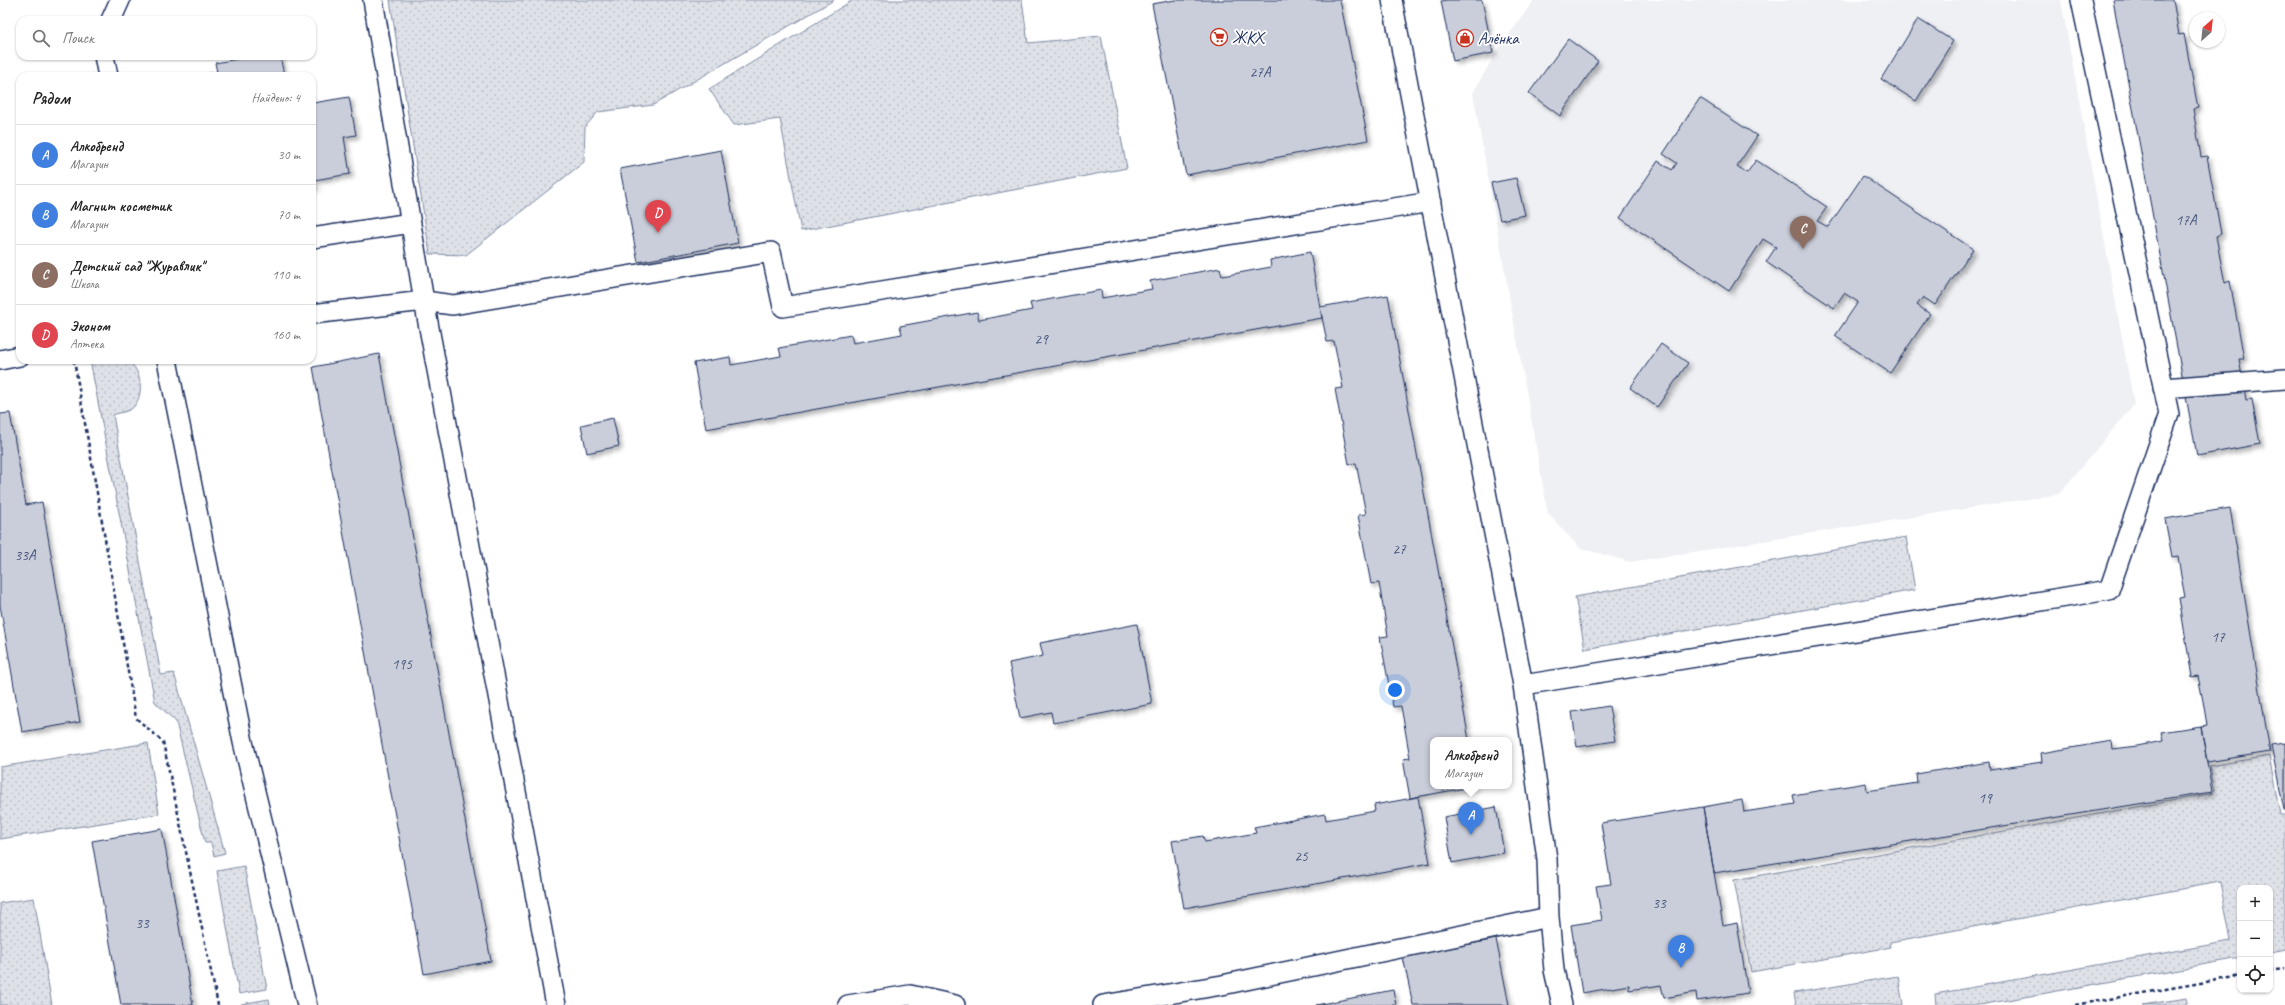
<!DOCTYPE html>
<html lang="ru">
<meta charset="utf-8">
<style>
body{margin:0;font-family:Caveat,sans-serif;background:#f2f2f2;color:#222}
.controls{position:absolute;right:12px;bottom:12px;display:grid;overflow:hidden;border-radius:8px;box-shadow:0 1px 3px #0004}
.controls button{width:36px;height:36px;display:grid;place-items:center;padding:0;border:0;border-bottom:1px solid #e0e0e0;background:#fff;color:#222;font:20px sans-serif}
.compass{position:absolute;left:2189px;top:12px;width:36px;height:36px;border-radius:50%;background:#fff;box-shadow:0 1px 3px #0004;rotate:27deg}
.you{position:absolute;left:1395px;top:690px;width:14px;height:14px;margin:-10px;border:3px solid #fff;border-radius:50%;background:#1a73e8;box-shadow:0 0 0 6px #1a73e833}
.badge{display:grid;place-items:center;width:26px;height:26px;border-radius:50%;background:#db2777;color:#fff;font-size:13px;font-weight:700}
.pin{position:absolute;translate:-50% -33px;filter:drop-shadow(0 1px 2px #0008)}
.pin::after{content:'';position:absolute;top:21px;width:14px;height:12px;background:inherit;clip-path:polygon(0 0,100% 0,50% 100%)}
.popup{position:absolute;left:1430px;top:737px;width:82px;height:52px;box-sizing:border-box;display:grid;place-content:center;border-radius:8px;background:#fff;filter:drop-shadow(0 1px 3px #0005);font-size:13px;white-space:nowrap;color:#767676}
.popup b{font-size:15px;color:#222}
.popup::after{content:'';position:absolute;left:50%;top:100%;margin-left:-8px;border:8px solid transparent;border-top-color:#fff}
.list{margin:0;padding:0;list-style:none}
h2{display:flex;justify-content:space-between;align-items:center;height:52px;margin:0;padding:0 16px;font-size:17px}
h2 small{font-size:13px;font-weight:400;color:#767676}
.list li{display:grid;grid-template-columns:26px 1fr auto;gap:12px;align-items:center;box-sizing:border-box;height:60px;padding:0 16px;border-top:1px solid #e0e0e0}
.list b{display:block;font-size:15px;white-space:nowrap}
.list p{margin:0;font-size:13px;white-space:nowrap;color:#767676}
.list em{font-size:13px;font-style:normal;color:#767676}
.icon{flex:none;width:22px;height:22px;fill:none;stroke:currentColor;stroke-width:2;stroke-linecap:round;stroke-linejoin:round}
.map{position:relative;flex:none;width:2285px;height:1005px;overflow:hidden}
.search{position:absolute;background:#fff;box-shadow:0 1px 3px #0004;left:16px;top:16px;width:300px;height:44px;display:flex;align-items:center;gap:10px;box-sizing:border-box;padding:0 14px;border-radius:12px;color:#767676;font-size:15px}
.panel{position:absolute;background:#fff;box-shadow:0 1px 3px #0004;left:16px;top:72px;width:300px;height:292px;border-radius:12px}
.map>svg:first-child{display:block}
.built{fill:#eff0f4}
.grass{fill:url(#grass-dots);stroke:#7c88a2}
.building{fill:#caceda;stroke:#1b2f5e;filter:url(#shadow)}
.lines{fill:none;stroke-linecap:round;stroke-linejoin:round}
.service-casing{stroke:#1b2f5e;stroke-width:22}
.path{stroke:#1b2f5e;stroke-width:2.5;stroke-dasharray:4 3;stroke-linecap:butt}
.service{stroke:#fff;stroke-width:19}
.labels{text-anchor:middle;stroke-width:3.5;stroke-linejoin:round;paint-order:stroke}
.number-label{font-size:15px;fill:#47577d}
.poi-label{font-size:17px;fill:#1b2f5e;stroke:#fff;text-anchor:start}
</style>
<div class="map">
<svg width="2285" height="1005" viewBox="0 0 2285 1005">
<defs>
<pattern id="grass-dots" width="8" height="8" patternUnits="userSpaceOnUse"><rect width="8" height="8" fill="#dee1e7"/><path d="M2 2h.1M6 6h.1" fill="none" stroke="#bec1c9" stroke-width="1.8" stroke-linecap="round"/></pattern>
<filter id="shadow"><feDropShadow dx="3.5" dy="3.5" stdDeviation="2" flood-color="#0004"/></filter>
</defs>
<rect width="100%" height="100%" fill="#fff"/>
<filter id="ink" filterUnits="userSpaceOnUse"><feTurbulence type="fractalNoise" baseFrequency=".025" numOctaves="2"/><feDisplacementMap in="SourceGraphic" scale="8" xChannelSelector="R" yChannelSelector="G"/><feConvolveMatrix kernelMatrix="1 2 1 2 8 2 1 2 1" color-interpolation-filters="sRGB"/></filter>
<g filter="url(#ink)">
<path class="built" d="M1534 0H2061L2134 404 2059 494 1630 562 1580 548 1548 514 1473 93 1495 54Z"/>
<path class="grass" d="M390 0H834L653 105 598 112 585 127 584 162 466 255 430 254Z
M853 0H1022L1028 43 1101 36 1127 168 801 231 780 119 734 125 709 89Z
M90 360C100 360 115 357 124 360 141 365 145 392 135 405 131 412 120 412 113 415L161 675 174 673 225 853 214 856 211 843H205L176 722 155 702Z
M1906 537 1915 590 1585 649 1575 597Z
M148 743 159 814 0 839V767Z
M2269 756 2280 815H2285V950L2270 953V888H2240V958L1980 1005H1936L1935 994 2231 941 2220 882 1890 942 1891 947 1751 972 1734 880 2214 793 2209 766Z
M244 866 267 989 239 994 217 871Z
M34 898 52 1005H0V903Z
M1898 976 1903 1005H1796L1794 993Z
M2187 998 2188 1002 2184 1005H2142Z
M269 999 270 1005H241V1004Z"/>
<path class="building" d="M1175 0H1340L1368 140 1186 175 1152 4Z
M1447 0H1482L1493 53 1453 61 1441 1Z
M2113 0H2173L2179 35 2184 34 2198 108 2193 109 2201 157 2207 156 2221 234 2216 236 2220 258 2225 283 2230 281 2244 359H2239L2246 400 2252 399 2260 444 2197 456Z
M1918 19 1953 41 1916 101 1881 79Z
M1568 39 1598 61 1560 116 1529 93Z
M254 56H280L284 75 194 76 217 72 215 63Z
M312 96 313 103 349 97 356 135 344 137 350 174 314 180 315 188 312 189Z
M1700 98 1757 136 1737 166 1747 173 1756 160 1827 207 1817 221 1828 227 1863 176 1973 249 1935 305 1923 297 1917 305 1930 314 1890 373 1835 336 1858 302 1844 293 1834 308 1766 262 1776 247 1763 239 1729 291 1620 218 1658 161 1672 170 1677 163 1663 154Z
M721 150 738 243 638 262 620 169Z
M1516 178 1525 215 1500 220 1491 183Z
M1310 252 1322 318 706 429 694 363 730 357 731 365 781 356 779 348 851 335 853 343 902 334 900 326 977 312 979 320 1032 310 1030 303 1101 290 1102 298 1152 289 1150 281 1220 268 1222 276 1271 267 1270 260Z
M1388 295 1469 740H1433V786H1477L1410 798 1403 759 1410 758 1401 706 1393 707 1380 637 1388 636 1379 583 1371 584 1358 515 1366 514 1356 463 1349 464 1335 389 1343 388 1334 341 1327 342 1320 307Z
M1661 344 1688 363 1657 407 1630 388Z
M379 354 491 961 424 974 313 367Z
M10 413 26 505 42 502 80 722 22 732 0 605V414Z
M613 418 619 446 587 453 581 425Z
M2230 508 2270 752 2207 762 2201 726 2207 725 2203 701 2198 676 2192 677 2179 598 2185 597 2181 576 2178 556 2172 557 2165 519Z
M1137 624 1152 704 1053 723 1051 712 1020 718 1009 663 1043 656 1040 643Z
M1609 706 1615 741 1577 747 1572 712Z
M2201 726 2212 792 1714 873 1703 807 1742 800 1744 812 1795 804 1793 795 1866 783 1867 791 1917 783 1916 774 1989 762 1990 770 2042 762 2041 753 2112 741 2113 749 2137 746 2163 741 2161 732Z
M2285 743V810H2284L2271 745Z
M1418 797 1430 863 1184 908 1172 841 1203 836 1205 842 1256 833 1254 827 1325 814 1326 820 1375 811 1374 805Z
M1496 807 1504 853 1452 863 1444 817Z
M1703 807 1723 926 1737 923 1748 993 1697 1001 1696 992 1664 998 1661 985 1629 990V985L1582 993 1571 925 1602 920 1596 886 1611 884 1601 823Z
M162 829 193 1005H121L92 841Z
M1496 939 1509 1005H1413L1403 957Z
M1393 990 1396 1005H1316Z"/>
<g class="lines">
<g class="service-casing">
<path id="service" d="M373 0 424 301 556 1005
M1392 0 1523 685 1547 859 1549 917 1554 970 1562 1005
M111 20 120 0
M104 56 108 76
M312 238 411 223
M312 314 424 301 453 305 771 252 783 307 1431 202
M0 360 20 356
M167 360 243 742 307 1005
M2163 388 2285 379
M1523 685 2109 590 2169 414 2081 0
M848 1005 910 995 955 1005
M1103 1005 1222 985 1549 917"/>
</g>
<path class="path" d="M74 360 136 718 163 742 218 1005
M2270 970 2285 968
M2075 1005 2240 976"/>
<use href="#service" class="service"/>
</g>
</g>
<defs>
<g id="supermarket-ring" transform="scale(0.9)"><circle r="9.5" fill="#fff" stroke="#c8321e" stroke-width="1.5"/><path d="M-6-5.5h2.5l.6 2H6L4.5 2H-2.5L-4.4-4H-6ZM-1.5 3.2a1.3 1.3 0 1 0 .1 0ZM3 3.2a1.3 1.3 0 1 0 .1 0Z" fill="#c8321e"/></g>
<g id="shop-ring" transform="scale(0.9)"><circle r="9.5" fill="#fff" stroke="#c8321e" stroke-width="1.5"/><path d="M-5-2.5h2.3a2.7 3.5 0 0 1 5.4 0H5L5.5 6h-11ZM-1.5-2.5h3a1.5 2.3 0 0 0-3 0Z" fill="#c8321e"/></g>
</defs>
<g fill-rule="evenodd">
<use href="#supermarket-ring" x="1219" y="37"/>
<use href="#shop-ring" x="1465" y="38"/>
</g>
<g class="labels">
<g class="number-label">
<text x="1260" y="77">27А</text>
<text x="2186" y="225">17А</text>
<text x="1041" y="344">29</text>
<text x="1399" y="554">27</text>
<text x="25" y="560">33А</text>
<text x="2218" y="642">17</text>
<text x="402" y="669">195</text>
<text x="1985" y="803">19</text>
<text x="1301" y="861">25</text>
<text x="1659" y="908">33</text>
<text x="142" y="928">33</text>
</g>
<g class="poi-label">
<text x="1232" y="43">ЖКХ</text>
<text x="1478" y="44">Алёнка</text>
</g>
</g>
</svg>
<div class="controls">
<button>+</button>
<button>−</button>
<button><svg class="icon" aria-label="locate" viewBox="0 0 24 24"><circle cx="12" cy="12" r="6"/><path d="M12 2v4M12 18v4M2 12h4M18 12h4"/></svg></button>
</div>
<svg class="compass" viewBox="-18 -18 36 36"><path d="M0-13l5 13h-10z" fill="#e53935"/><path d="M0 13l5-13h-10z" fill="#767676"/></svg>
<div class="you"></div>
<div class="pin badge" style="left:1471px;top:835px;background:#3f7fe0">A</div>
<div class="popup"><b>Алкобренд</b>Магазин</div>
<div class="pin badge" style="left:1681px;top:968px;background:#3f7fe0">B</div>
<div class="pin badge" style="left:1803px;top:249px;background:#8d6e63">C</div>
<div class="pin badge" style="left:658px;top:233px;background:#e0444e">D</div>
<div class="search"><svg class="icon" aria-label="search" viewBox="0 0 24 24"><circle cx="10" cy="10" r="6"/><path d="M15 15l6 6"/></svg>Поиск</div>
<section class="panel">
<h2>Рядом<small>Найдено: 4</small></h2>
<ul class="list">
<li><span class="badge" style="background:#3f7fe0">A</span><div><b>Алкобренд</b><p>Магазин</p></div><em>30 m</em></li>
<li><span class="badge" style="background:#3f7fe0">B</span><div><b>Магнит косметик</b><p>Магазин</p></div><em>70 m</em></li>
<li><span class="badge" style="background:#8d6e63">C</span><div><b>Детский сад &quot;Журавлик&quot;</b><p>Школа</p></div><em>110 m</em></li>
<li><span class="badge" style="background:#e0444e">D</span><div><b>Эконом</b><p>Аптека</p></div><em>160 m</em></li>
</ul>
</section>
</div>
